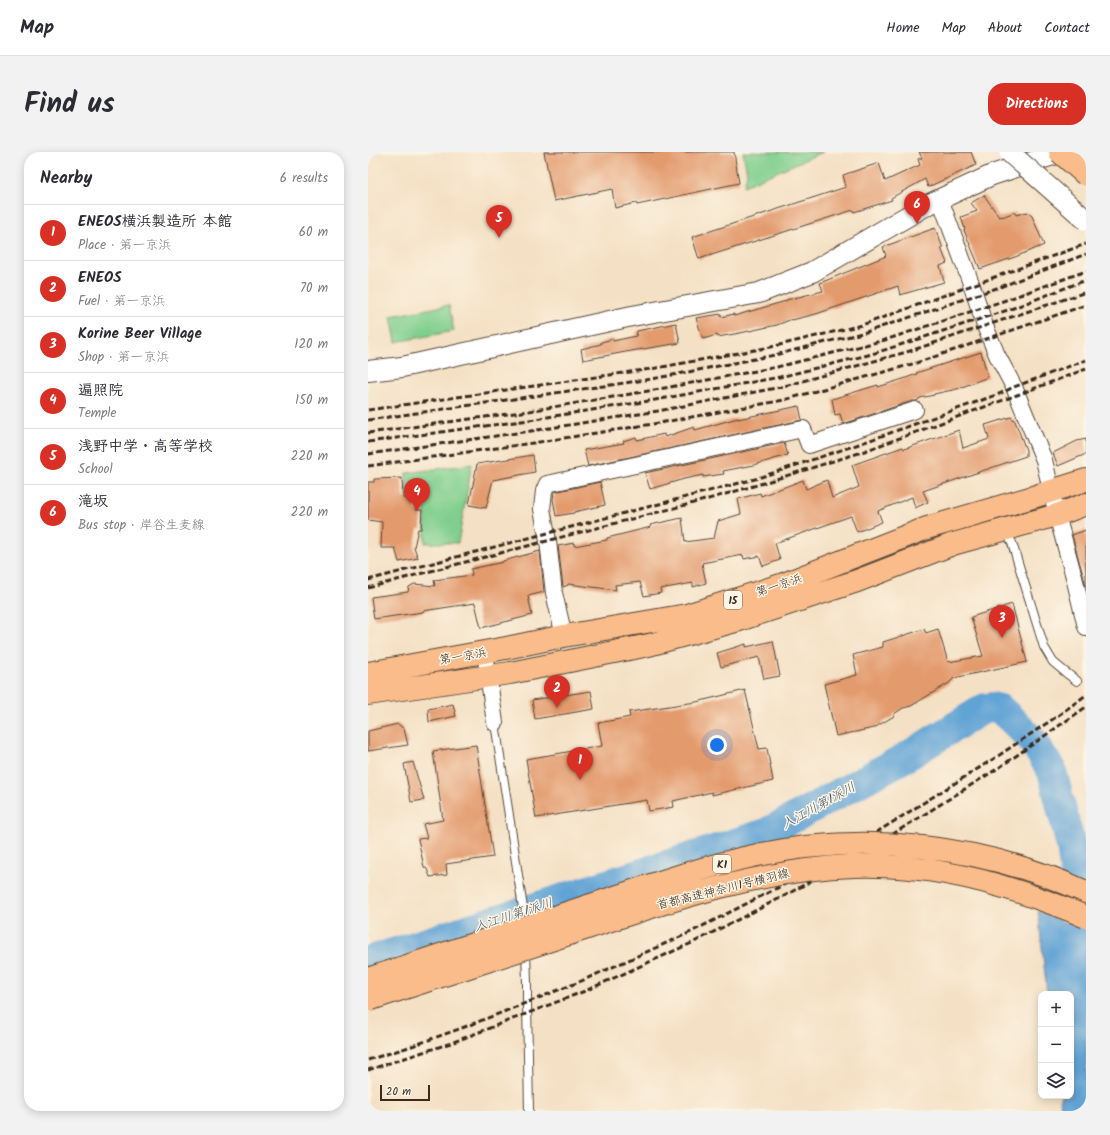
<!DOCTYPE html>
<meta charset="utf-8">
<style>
body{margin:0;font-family:Kalam,"Klee One",sans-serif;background:#f2f2f3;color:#2b2b33}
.controls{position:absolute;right:12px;bottom:12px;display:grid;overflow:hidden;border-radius:8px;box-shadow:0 2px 10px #0003}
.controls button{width:36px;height:36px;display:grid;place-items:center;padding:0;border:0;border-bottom:1px solid #e1e1e2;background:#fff;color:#2b2b33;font:20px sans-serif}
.scale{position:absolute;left:12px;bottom:10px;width:50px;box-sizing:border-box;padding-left:4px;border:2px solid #3b2a1e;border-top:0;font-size:11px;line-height:14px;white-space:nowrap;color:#3b2a1e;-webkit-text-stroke:3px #fcf5e5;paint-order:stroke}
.you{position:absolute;left:349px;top:593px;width:14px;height:14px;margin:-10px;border:3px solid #fff;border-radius:50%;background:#1a73e8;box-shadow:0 0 0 6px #1a73e833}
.badge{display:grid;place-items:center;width:26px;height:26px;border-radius:50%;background:#d93025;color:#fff;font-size:13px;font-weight:700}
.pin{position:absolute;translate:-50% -33px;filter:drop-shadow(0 1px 2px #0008)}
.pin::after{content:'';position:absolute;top:21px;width:14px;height:12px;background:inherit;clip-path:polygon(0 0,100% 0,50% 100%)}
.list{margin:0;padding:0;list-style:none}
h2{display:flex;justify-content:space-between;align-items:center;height:52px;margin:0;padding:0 16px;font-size:17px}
h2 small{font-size:13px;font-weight:400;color:#7c7c81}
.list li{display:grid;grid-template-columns:26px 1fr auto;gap:12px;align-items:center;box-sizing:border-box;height:56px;padding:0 16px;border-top:1px solid #e1e1e2}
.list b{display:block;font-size:15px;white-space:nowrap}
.list p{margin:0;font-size:13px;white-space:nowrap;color:#7c7c81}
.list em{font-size:13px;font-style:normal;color:#7c7c81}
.icon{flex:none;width:22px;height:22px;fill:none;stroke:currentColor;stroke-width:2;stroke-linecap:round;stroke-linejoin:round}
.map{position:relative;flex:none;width:718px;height:959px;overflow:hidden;border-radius:16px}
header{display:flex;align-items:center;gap:24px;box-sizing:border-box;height:56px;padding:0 20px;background:#fff;border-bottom:1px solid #e1e1e2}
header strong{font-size:19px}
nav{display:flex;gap:22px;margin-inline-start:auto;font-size:14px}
.intro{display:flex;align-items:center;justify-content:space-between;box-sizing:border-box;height:96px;padding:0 24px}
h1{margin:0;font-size:28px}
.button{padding:10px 18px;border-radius:16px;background:#d93025;color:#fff;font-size:14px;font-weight:700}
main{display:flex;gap:24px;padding:0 24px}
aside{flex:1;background:#fff;border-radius:16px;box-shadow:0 2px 10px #0003}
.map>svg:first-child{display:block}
.green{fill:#81cf8e;stroke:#5e7c56}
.water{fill:#61a3d5;stroke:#4e667a}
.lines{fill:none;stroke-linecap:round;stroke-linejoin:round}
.river{stroke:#61a3d5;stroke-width:30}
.building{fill:#e39a6c}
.service-casing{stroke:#574537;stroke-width:10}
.minor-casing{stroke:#574537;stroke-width:18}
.tertiary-casing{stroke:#574537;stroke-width:22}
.trunk-casing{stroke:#574537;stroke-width:24}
.service{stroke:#fff;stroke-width:8}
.minor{stroke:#fff;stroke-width:16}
.tertiary{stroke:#fff;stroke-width:20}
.trunk{stroke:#f9bc8a;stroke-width:22}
.rail{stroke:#3b2a1e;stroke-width:3;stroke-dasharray:6 3;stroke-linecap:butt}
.tertiary-bridge-casing{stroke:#574537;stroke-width:22;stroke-linecap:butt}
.motorway-bridge-casing{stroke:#574537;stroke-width:24;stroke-linecap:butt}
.tertiary-bridge{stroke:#fff;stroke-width:20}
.motorway-bridge{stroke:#f9bc8a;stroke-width:22}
.labels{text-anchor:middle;stroke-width:3;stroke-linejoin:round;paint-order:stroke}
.shield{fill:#fcf5e5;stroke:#75675a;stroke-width:1}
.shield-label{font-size:11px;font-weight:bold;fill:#3b2a1e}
.street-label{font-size:12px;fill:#3b2a1e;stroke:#fcf5e5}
.water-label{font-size:13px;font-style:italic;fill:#4a5a67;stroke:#fcf5e5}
</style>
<header>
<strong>Map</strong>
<nav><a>Home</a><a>Map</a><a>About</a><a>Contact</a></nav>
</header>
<div class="intro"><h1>Find us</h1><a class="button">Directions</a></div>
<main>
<aside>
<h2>Nearby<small>6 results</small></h2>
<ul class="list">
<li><span class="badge">1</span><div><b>ENEOS横浜製造所 本館</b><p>Place · 第一京浜</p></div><em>60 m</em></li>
<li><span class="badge">2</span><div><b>ENEOS</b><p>Fuel · 第一京浜</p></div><em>70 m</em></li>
<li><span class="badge">3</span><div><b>Korine Beer Village</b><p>Shop · 第一京浜</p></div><em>120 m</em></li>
<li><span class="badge">4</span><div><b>遍照院</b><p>Temple</p></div><em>150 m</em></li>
<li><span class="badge">5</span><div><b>浅野中学・高等学校</b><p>School</p></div><em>220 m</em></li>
<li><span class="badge">6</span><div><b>滝坂</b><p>Bus stop · 岸谷生麦線</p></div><em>220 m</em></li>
</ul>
</aside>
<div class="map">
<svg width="718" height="959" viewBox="0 0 718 959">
<rect width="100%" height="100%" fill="#fcf5e5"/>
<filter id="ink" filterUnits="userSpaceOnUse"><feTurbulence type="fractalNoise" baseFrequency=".025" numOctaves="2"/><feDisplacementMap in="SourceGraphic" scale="8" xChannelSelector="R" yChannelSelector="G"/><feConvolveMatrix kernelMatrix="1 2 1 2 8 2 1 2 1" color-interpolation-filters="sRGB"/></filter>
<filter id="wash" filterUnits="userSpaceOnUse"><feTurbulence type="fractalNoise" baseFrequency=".012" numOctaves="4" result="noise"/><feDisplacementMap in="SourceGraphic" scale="16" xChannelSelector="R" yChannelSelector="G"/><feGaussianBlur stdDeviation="0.9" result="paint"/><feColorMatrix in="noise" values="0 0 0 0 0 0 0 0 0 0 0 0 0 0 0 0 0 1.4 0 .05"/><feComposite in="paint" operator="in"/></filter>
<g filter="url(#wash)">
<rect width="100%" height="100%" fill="#f4e0c4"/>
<path class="green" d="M375 0H455L376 34 379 21Z
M81 153 86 179 28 190 23 164Z
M104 312 90 391H57V347L39 342 38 321Z"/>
<path class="water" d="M670 759 718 780V959H693L692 944H703V842H679Z"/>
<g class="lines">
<path class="river" d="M0 809 398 681 538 605 617 556 624 555 632 557 642 566 664 588 684 619 703 694 718 802"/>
</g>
<g id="blocks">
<path class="building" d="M176 0H366L371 31 269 53 268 51 247 56 244 37 186 49Z
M551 0H603L608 13 560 35 557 27 523 46 524 48 486 60 485 58 331 107 324 85 478 35 475 23 511 11 517 29 552 13 550 7 554 6Z
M616 43 631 65 634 64V65L647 60 648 63 659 60 664 64 676 93 647 105 612 117 596 78 597 77 593 65 609 59 603 51Z
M567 76 575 96H573L579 111 572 114 576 130 532 143 530 134 448 162 424 168V167L409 173 372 181 350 185 349 183 335 187 328 166 353 162V165L366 162V164L418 149V148L455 139 452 131 518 104 515 95Z
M308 171 312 191 263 199 215 208 213 197 233 192V190L245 187V189L268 184 269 179Z
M613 200 620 225 589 237 566 242V243L552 246 549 249H544L475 272 472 262 467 263 464 247 500 236 510 233V235L535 227 549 222 548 221Z
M431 254 434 268 220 314 216 298 256 291 255 289 268 285 269 288 296 282 297 285 326 275 327 278 370 266V267Z
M643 265 647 269 658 298V304L555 339 560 350 547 356 544 345 510 359 514 370 489 380 483 364 407 391 412 408 395 414 391 404 376 407 375 403 334 411 338 431 325 435V431L292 437 293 441 276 444 272 430 247 433 248 438 200 432V433L195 435 190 394 206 391V394L239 388V386L283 375 282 373 314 366 317 390 346 386 350 369 373 362 370 347 392 341 393 344 435 328 438 337 459 328 464 346 491 335 484 313 535 295 536 297 591 278 595 296 621 287 617 273Z
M718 287V302L690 314 685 301 709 289Z
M416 291 420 303 386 313 355 319 356 322 335 325V323L316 327 282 337 277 321Z
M165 303 167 320 125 328 118 356 101 353 109 312Z
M34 326 35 346H48V358H54L53 377H50L46 395 50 406 31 410 27 396H13L14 370 0 368V330H6V327Z
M232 330 237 353 206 360V361L188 364 185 347 186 340Z
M718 378V434L704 383Z
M172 399 176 440 160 444 164 463 113 476 107 451 55 459V460L6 467 3 445 40 440 41 435 46 432 67 434 66 428 104 423 103 417 135 410V409Z
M644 452 659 510 586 526 581 531 543 554 535 556 526 562V564L506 576 468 584 456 532 489 523 485 503 515 495V490L556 477 558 481 570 477 580 510 615 504 603 465Z
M405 489 412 524 396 527 391 505 353 515 349 501 378 492V495Z
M377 538 391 597 399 596 405 629 344 643V640L305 649 306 655 281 659 279 648 168 666 158 607 234 594 230 571 262 565 261 560 328 550Z
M223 539 226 557 167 567 164 548Z
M85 552 88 564 61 570 60 557Z
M30 572 36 577 40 593 0 599V579Z
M108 593 125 705 78 712 79 723 62 725 59 717 56 715 50 687 59 686 55 672 75 668 65 599Z
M45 610 56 648 43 650 36 612Z"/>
</g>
</g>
<g filter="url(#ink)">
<use href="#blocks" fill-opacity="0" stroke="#574537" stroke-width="1"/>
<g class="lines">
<g class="service-casing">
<path id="service" d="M638 378 644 391 676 495 685 510 697 520 709 529
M127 571 155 756 156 774
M158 798 159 831V850L161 959"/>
</g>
<g class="minor-casing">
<path id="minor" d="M572 47 604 134 617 174 629 203 646 235 676 308 689 363 706 425 718 475
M196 484 186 441 180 389 174 357 176 339 179 332 435 277 441 293 547 258
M117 500 127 571"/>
</g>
<g class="tertiary-casing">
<path id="tertiary" d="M0 219 34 215 264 164 391 141 444 120 557 54 624 23 694 0"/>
</g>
<g class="trunk-casing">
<path id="trunk" d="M0 521 138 496 196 484 319 463 413 433 559 376 665 345 718 328
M0 542 142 521 281 493 368 469 489 429 585 392 689 363 718 352"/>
</g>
<use href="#service" class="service"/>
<use href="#minor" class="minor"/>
<use href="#tertiary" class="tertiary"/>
<use href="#trunk" class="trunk"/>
<path class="rail" d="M0 258 283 217 403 195 494 173 718 92
M0 268 284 227 407 203 498 180 632 135 718 102
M0 281 161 259 286 238 409 215 517 188 635 149 718 119
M0 290 161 268 287 248 412 225 504 202 640 158 718 128
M0 302 163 279 290 259 413 235 542 199 718 140
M0 314 165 291 291 271 416 248 548 211 718 153
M0 428 387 327 491 292 631 242 646 235 718 208
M0 436 55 421 337 348 389 333 491 301 649 243 718 217
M0 908 44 894 102 873 211 830 321 781 423 729 509 680 627 606 688 565 718 543
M0 918 83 891 217 839 326 790 420 742 525 682 632 615 718 555"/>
<g class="tertiary-bridge-casing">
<path id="tertiary-bridge" d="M641 0 718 68"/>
</g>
<g class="motorway-bridge-casing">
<path id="motorway-bridge" d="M692 0 718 23
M0 827C73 803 147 778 220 754 275 736 329 716 385 704 496 679 615 693 718 740
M0 848C71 825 142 801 213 778 300 749 394 717 486 714 548 712 611 725 669 746 686 752 702 758 718 765"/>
</g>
<use href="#tertiary-bridge" class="tertiary-bridge"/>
<use href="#motorway-bridge" class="motorway-bridge"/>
</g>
</g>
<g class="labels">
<g class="shield">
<rect x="356" y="439" width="18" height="18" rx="3"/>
<rect x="345" y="703" width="18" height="18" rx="3"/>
</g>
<g class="shield-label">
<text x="365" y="452">15</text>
<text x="354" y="716">K1</text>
</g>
<g class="street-label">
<text transform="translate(411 433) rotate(-19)" y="4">第一京浜</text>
<text transform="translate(95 504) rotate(-10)" y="4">第一京浜</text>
<text transform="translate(355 737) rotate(-14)" y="4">首都高速神奈川1号横羽線</text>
</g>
<g class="water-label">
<text transform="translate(450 653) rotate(-29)" y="5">入江川第1派川</text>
<text transform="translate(145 762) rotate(-18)" y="5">入江川第1派川</text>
</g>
</g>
</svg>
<div class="controls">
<button>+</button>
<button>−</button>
<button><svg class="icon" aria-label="layers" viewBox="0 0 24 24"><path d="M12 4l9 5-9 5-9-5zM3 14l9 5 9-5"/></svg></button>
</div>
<div class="scale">20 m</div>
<div class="you"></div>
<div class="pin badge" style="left:212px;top:628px">1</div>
<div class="pin badge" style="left:189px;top:556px">2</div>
<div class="pin badge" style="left:634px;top:486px">3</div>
<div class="pin badge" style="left:49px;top:359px">4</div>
<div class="pin badge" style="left:131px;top:86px">5</div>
<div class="pin badge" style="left:549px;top:72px">6</div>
</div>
</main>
